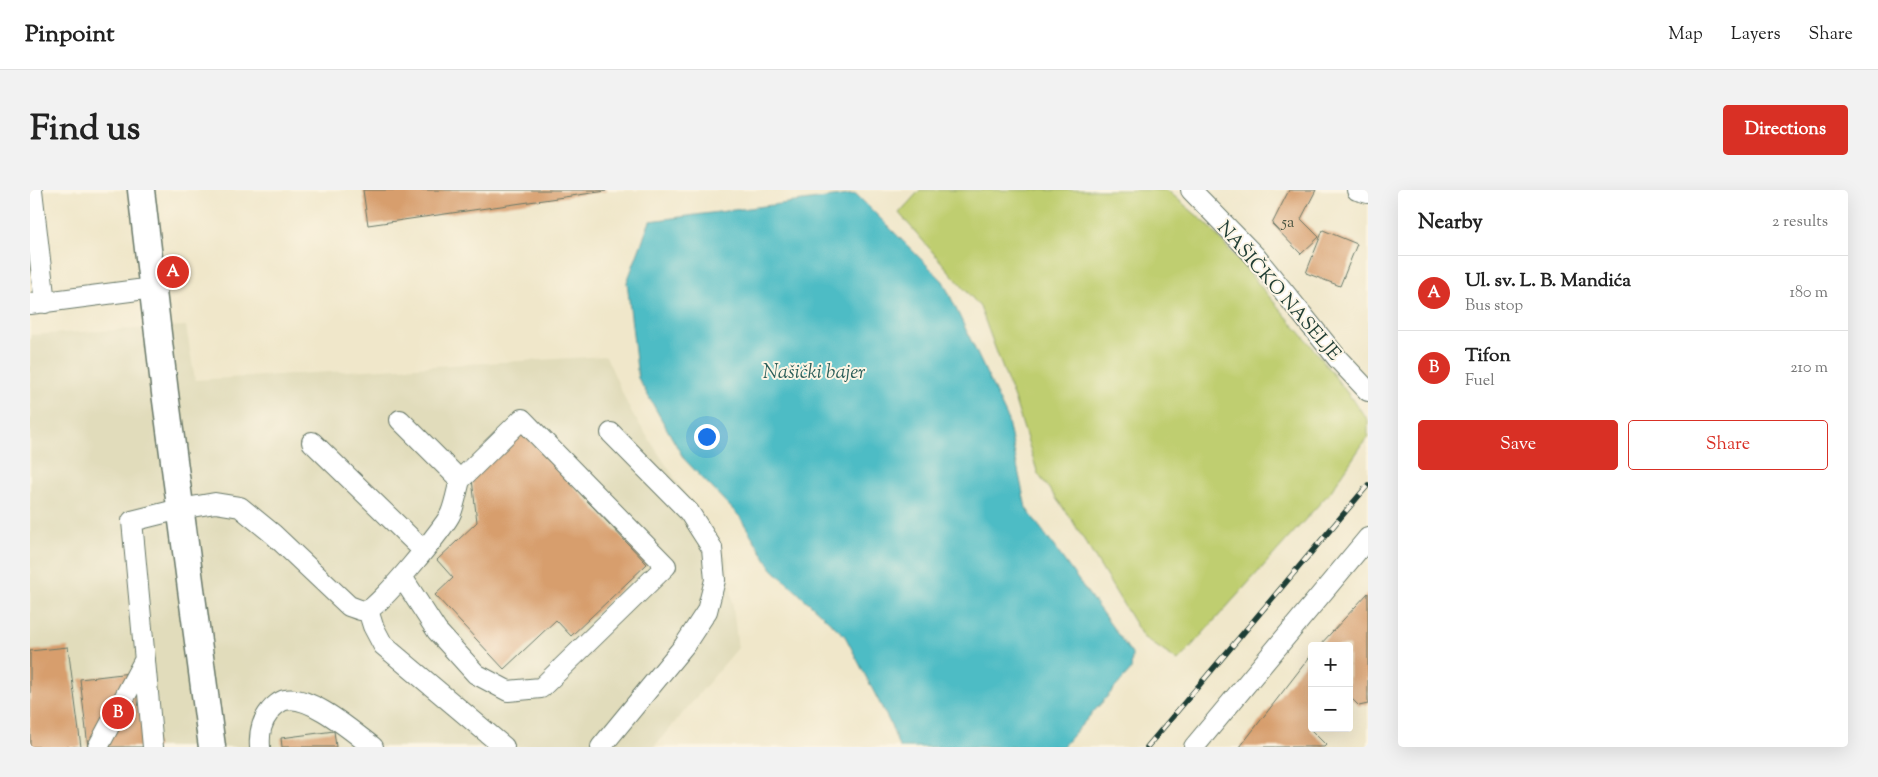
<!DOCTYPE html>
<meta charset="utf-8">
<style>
body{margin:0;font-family:"Sorts Mill Goudy",serif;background:#f2f2f2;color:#222}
.controls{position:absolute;right:15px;bottom:15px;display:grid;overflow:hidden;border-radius:5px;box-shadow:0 5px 20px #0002}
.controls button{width:45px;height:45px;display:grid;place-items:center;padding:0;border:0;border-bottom:1px solid #e0e0e0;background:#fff;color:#222;font:25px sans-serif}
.you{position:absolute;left:676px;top:246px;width:18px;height:18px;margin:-12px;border:4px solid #fff;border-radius:50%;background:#1a73e8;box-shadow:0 0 0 8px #1a73e833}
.badge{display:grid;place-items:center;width:32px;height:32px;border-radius:50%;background:#d93025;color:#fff;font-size:16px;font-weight:700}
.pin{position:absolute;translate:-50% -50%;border:2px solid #fff;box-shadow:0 1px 5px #0006}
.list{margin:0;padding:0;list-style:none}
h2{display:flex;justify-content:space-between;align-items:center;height:65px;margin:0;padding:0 20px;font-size:21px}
h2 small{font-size:16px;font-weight:400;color:#767676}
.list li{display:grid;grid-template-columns:32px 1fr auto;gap:15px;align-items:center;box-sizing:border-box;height:75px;padding:0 20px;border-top:1px solid #e0e0e0}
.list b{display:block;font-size:19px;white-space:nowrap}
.list p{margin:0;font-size:16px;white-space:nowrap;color:#767676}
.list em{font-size:16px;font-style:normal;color:#767676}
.actions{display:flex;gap:10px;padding:15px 20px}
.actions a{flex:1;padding:11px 0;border:1px solid #d93025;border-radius:5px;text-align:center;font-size:18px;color:#d93025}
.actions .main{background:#d93025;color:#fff}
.map{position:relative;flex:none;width:1338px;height:557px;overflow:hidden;border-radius:5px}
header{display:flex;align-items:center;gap:30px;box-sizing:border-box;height:70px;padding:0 25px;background:#fff;border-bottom:1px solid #e0e0e0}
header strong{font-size:24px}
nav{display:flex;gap:28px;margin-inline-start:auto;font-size:18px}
.intro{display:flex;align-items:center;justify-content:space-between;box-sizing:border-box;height:120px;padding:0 30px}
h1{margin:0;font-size:35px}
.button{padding:12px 22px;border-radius:5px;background:#d93025;color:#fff;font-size:18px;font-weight:700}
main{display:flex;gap:30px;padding:0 30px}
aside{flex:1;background:#fff;border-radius:5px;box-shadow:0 5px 20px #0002}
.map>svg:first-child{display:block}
.built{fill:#e1dcbb}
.green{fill:#bfce70;stroke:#6f8652}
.water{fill:#4dbcc5;stroke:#367c7c}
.building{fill:#d79e6d}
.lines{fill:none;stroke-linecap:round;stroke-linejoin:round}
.minor-casing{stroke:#687868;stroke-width:22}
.major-casing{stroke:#687868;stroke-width:29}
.minor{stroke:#fff;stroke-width:20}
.major{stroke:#fff;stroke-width:26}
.rail-casing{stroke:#1f3d34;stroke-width:5.5}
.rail{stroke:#fcf5e5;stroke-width:4;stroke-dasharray:11;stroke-linecap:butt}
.labels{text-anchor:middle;stroke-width:4;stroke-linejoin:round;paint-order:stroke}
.number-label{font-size:16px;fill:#4d5542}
.street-label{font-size:19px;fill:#1f3d34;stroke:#fcf5e5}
.water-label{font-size:20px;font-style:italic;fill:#2a5d58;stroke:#fcf5e5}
</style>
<header>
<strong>Pinpoint</strong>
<nav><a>Map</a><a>Layers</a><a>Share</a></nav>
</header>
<div class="intro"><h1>Find us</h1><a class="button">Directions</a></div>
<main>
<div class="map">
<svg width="1338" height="557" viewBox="0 0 1338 557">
<rect width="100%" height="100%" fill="#fcf5e5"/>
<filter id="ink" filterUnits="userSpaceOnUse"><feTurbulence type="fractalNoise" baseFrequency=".02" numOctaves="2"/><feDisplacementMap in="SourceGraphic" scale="10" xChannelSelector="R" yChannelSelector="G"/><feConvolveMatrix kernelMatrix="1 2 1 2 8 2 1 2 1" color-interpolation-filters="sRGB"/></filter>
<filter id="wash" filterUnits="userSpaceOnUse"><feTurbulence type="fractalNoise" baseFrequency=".0096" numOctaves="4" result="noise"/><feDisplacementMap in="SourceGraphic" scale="20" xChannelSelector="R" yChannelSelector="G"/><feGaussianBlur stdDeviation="1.12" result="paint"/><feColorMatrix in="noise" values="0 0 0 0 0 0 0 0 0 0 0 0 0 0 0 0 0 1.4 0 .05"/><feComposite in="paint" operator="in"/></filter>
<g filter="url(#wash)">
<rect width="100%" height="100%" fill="#f0e7ca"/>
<path class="built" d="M156 136 165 190 576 166 600 220 697 368 708 458 624 557H0V145Z"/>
<path class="green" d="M890 0H1137L1178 35 1279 153 1338 230V246L1301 301 1148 471 1113 447 1042 330 1008 284 986 214 950 117 869 23Z"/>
<path class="water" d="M826 4 913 91 977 227 996 318 1102 464 1101 480 1032 557H869L861 535 815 446 742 379 710 327 654 269 608 188 597 92 620 31Z"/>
<g id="blocks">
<path class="building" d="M333 0H576V1L338 35Z
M1259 0H1286L1271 29 1289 47 1271 64 1242 34Z
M1293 40 1327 54 1310 96 1276 83Z
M492 242 617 374 541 446 526 430 474 479 405 405 423 388 407 370 447 332 442 289Z
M1338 403V514L1329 516 1319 506V456H1289Z
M38 457 51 557H0V461Z
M1282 464 1281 540 1296 555 1294 557H1210Z
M117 481 127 557H58L50 489Z
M304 541 306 557H252L251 548Z"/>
</g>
</g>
<g filter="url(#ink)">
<use href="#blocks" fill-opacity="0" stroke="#687868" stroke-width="1"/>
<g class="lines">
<g class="minor-casing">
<path id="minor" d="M2 0 15 113
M1161 0 1225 66 1308 169 1338 201
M1327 0 1338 3
M0 114 123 98
M282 252 393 360
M372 387 407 441 446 484 478 501 511 498 636 376 492 229 430 290
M338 420 343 436 353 455 474 557
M68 557 115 469
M123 557 102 331 150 319 185 313 210 317 243 344 319 416C325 418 332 422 338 420 349 417 416 336 421 323 425 313 427 301 430 290L370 230
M230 557C229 543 231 532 240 521 243 517 250 511 255 510 280 504 324 543 343 557
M571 557 654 456 677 421 685 390 682 358 659 322 581 243
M1164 557 1338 348"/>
</g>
<g class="major-casing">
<path id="major" d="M111 0 135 203 182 557"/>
</g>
<use href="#minor" class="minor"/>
<use href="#major" class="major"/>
<g class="rail-casing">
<path id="rail" d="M1117 557 1338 295"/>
</g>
<use href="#rail" class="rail"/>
</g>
</g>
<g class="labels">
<g class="number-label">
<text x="1258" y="37">5a</text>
</g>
<g class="street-label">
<text transform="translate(1250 100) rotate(49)" y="7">NAŠIČKO NASELJE</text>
</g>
<g class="water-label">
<text x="784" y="188">Našički bajer</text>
</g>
</g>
</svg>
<div class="controls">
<button>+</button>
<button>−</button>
</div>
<div class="you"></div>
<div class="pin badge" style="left:143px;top:82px">A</div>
<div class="pin badge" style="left:88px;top:523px">B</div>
</div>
<aside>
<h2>Nearby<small>2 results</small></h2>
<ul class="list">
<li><span class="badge">A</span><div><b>Ul. sv. L. B. Mandića</b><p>Bus stop</p></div><em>180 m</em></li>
<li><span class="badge">B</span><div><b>Tifon</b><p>Fuel</p></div><em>210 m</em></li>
</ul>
<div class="actions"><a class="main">Save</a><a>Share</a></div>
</aside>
</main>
